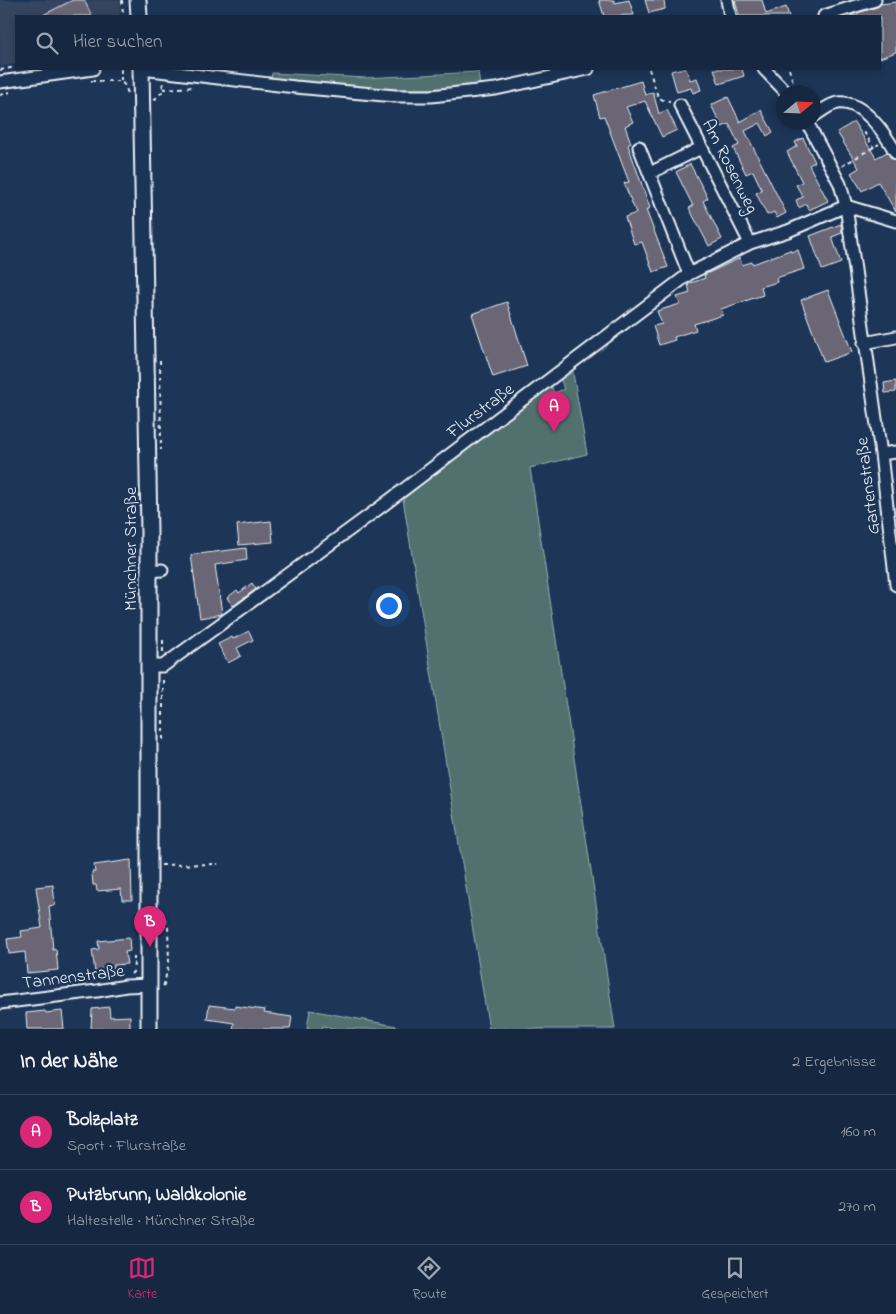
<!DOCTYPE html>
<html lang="de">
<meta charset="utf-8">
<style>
body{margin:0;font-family:"Indie Flower",sans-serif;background:#1f3048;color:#f1f3f6}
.compass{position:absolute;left:776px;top:85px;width:45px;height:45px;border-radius:50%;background:#162841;box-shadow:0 2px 8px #0003;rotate:71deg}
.you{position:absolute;left:388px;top:605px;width:18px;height:18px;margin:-12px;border:4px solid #fff;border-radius:50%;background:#1a73e8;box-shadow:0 0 0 8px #1a73e833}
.badge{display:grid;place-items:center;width:32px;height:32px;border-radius:50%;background:#db2777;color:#fff;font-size:16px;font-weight:700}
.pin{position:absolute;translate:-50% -41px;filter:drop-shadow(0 1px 2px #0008)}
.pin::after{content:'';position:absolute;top:26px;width:18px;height:15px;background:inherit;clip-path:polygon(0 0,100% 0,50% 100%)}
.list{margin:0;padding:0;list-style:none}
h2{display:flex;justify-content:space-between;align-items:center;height:65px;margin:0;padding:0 20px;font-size:21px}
h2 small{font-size:16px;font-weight:400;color:#9ea6b1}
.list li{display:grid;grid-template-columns:32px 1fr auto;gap:15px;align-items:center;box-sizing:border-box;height:75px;padding:0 20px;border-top:1px solid #35445a}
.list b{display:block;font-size:19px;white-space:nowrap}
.list p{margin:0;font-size:16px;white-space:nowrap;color:#9ea6b1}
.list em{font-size:16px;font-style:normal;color:#9ea6b1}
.icon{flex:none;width:28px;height:28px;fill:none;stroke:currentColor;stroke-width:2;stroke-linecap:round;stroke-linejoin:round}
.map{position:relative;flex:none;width:896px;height:1029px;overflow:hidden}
.search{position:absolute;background:#162841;box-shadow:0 2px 8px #0003;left:15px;right:15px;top:15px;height:55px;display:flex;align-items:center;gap:12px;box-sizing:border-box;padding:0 18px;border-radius:0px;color:#9ea6b1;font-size:19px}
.sheet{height:215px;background:#162841}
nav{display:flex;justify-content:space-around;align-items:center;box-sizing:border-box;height:70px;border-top:1px solid #35445a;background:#162841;font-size:14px;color:#9ea6b1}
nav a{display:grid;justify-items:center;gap:2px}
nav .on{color:#db2777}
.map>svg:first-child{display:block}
.built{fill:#344460}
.green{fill:#516f6e;stroke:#9cb0b3}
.building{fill:#6a6675;stroke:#e8f1f8}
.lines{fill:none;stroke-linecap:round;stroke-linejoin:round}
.minor-casing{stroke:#e8f1f8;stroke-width:15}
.major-casing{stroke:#e8f1f8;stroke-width:19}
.path{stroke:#e8f1f8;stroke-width:2;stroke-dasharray:4 4;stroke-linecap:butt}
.minor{stroke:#1d3557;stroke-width:11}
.major{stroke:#1d3557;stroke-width:15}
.labels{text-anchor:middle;stroke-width:4.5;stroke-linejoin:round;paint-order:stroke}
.street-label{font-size:18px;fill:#e8f1f8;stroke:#1d3557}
</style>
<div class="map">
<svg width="896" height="1029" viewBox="0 0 896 1029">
<rect width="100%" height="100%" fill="#1d3557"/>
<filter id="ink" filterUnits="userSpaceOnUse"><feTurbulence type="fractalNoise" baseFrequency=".02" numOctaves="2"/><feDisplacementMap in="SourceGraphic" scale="10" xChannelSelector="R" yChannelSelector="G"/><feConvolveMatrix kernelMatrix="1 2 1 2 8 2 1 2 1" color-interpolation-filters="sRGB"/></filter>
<g filter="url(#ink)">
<path class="built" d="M0 0H120V16H16V64L0 67Z"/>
<path class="green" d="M478 72 480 86 445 89H367L271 79 272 73 366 78Z
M572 367 587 454 530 468 615 1029H489L403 499 551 385 554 393 564 389 560 378Z
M310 1010 396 1026V1029H338L323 1026 322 1029H307Z"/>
<path class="building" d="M73 0H84L92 16H41Z
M599 0H614L615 3 629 0 634 15 604 16Z
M645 0H664L665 9 649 13Z
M735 0H762L766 14 786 7 789 16H739Z
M896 2V52L880 58V16H848L877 7 881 4Z
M679 69H686L690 80 697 78 701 90 693 93 691 88 677 92 671 71Z
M714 69H742L744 76 719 84Z
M641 81 645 95 653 92 659 114 667 110 677 130 662 137 645 101 626 107 633 122 625 126 631 143 628 145 650 208 646 210 668 267 653 272 642 242 634 244 625 217 636 213 624 183 629 182 604 116 600 117 594 95Z
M728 97 740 122 761 110 773 132 767 136 760 123 745 131 786 213 777 218 774 212 767 215 756 193 762 190 753 171 746 174 733 148 739 145 729 124 722 127 711 105Z
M854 122 876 158 887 152 892 159 896 160V212L878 182 862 191 851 173 859 168 837 132Z
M803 138 815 162 809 165 828 201 809 210 806 204 799 208 796 200 803 197 796 185 802 182 787 152 797 146 795 142Z
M690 164 708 198 703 201 722 239 709 246 689 208 693 206 676 172Z
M841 224 842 233 832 237 841 263 822 270 810 236Z
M790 250 791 252 798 250 804 269 776 278 777 282 761 287 763 295 721 309 723 315 694 324 696 330 674 337 675 340 659 345 653 326 662 324 657 311 680 304 677 297 690 293 688 284 705 278 704 275 740 258 742 265 752 262 753 264Z
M828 290 852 352 824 362 801 300Z
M507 302 527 366 493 377 472 314Z
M896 381V392L885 393 884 383Z
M271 521 273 542 239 545 237 525Z
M246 548 247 560 215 565 222 614 200 618 191 555Z
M252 583 256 589 233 606 227 598 237 590 239 593Z
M249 631 253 640 237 648 241 656 228 663 218 644 232 637 233 639Z
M131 860 132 900H122L121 889 97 891 96 885H93L92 872H95L94 865Z
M53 885 55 905 49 906 53 950 56 949 58 970 27 973 25 952 9 954 7 939 22 937 21 931 42 928 36 887Z
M129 938 130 951 125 952 127 964 114 965V969L95 972 92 950 99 949 98 941Z
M209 1005 235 1008V1006L265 1010 264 1013 292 1017 290 1029H233L234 1023 207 1019Z
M109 1007 110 1017 130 1016V1029H91L92 1009Z
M45 1011 46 1013 62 1011 64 1029H27L26 1013Z"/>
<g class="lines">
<g class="minor-casing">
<path id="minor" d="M727 0 730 16
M824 16 875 0
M142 69 295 87 395 96H431L496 89 588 69
M764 69 786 92
M0 82 93 69
M680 105 750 243
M814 116C821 112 829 104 838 103 863 100 886 135 896 153
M807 122 840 184 846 206 881 454 896 585
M639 147 689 274
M650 173 701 148
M846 206 896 221
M864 343 896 337
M881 454 896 452
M149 571 162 570
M150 666H163L378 509 689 274 750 243 788 231 846 206
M0 1003 97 991 126 986 150 985"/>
</g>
<g class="major-casing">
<path id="major" d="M138 0 139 16
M141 69 149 532V1029"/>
</g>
<path class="path" d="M122 0 123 16
M121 69V81
M649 69 658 97 663 100 670 101
M789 69 794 85
M0 70 16 67
M91 81H121L126 87 128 95
M163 89 193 87
M0 95 10 92
M154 100 162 92 163 81
M864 132 874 148
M842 166 879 144
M160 360 161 450
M163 640V652
M163 740V677
M161 865 218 864
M162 912 168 927 169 963 163 988
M134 956V963
M131 974 133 972 134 963H137"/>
<use href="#minor" class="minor"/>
<use href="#major" class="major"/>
</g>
</g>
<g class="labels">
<g class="street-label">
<text transform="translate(731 166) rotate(63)" y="6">Am Rosenweg</text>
<text transform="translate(480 410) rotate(-37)" y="6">Flurstraße</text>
<text transform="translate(867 486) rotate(-97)" y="6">Gartenstraße</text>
<text transform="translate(130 549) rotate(-90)" y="6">Münchner Straße</text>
<text transform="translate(73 976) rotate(-7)" y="6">Tannenstraße</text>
</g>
</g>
</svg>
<svg class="compass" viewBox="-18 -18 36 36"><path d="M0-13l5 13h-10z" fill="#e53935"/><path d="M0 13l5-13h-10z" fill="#9ea6b1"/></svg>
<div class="you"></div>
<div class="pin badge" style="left:554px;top:432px">A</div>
<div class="pin badge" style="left:150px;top:947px">B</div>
<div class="search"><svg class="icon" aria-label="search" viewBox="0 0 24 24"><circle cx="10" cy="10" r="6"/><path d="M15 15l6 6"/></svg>Hier suchen</div>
</div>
<section class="sheet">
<h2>In der Nähe<small>2 Ergebnisse</small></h2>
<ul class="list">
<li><span class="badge">A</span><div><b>Bolzplatz</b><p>Sport · Flurstraße</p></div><em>160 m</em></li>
<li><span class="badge">B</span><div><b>Putzbrunn, Waldkolonie</b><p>Haltestelle · Münchner Straße</p></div><em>270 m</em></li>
</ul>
</section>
<nav>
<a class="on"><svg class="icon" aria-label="map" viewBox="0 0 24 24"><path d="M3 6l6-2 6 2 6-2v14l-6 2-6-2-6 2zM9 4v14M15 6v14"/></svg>Karte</a>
<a><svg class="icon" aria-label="directions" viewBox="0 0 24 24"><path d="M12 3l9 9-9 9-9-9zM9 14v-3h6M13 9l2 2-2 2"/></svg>Route</a>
<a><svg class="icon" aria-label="saved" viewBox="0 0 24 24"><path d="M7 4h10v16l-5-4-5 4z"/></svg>Gespeichert</a>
</nav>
